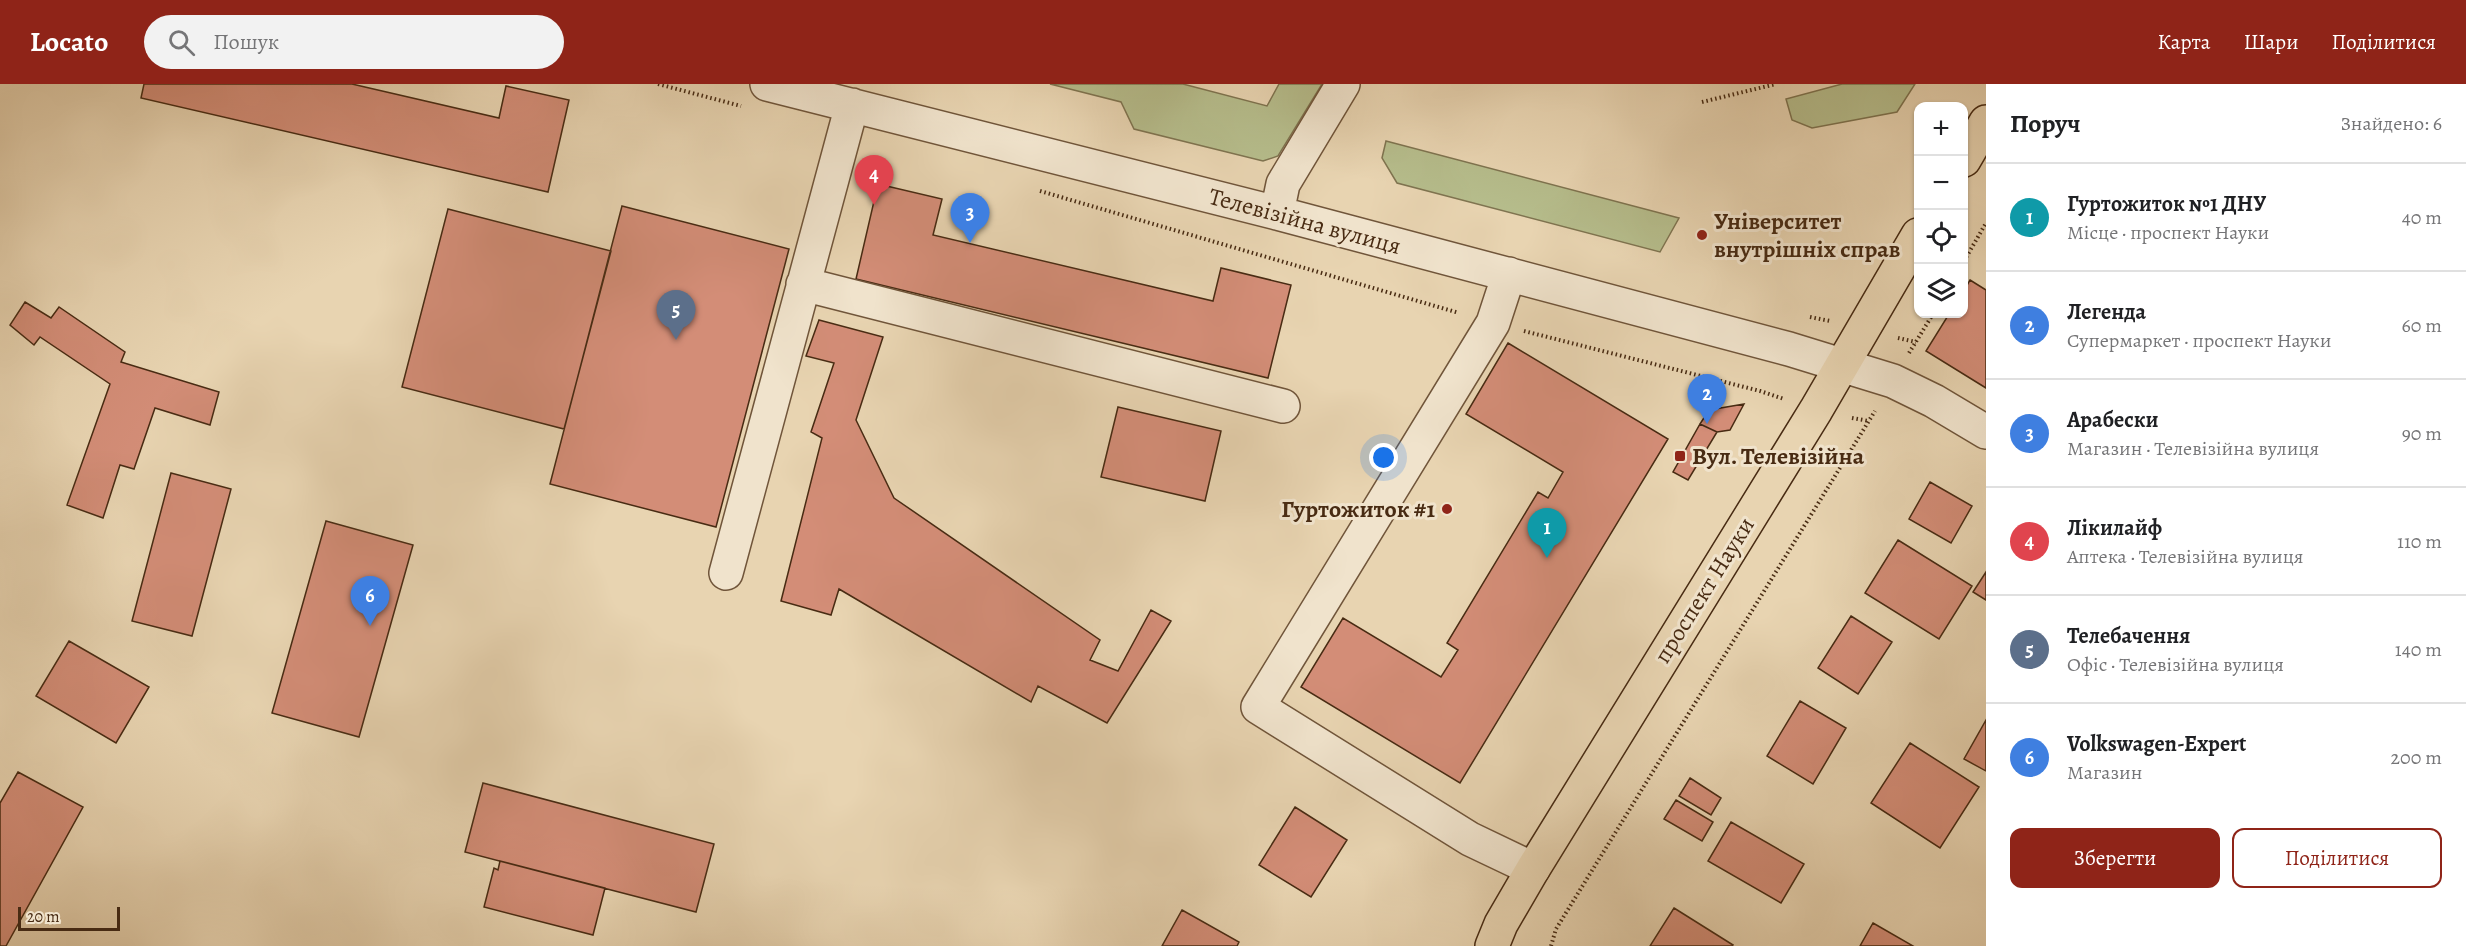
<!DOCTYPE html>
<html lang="uk">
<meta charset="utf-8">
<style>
body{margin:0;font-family:Alegreya,serif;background:#f2f2f2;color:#202124}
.controls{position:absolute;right:18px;top:18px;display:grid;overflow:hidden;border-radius:12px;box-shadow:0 2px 4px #0004}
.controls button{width:54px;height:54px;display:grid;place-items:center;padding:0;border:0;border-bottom:2px solid #e0e0e0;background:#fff;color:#202124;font:30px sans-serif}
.scale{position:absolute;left:18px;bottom:15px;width:102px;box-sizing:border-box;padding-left:6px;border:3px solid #482b13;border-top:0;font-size:16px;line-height:21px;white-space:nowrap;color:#482b13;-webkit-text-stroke:4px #f0e3cc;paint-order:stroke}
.you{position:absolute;left:1384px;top:374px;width:21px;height:21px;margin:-15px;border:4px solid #fff;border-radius:50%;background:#1a73e8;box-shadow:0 0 0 9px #1a73e833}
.badge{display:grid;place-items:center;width:39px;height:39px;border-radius:50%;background:#8f2418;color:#fff;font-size:20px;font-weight:700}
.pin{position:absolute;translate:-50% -50px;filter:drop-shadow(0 2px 3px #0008)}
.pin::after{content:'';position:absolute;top:32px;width:21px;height:18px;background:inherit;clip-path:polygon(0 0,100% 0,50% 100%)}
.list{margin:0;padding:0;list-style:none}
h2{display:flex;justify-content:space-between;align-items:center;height:78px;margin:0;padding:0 24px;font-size:26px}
h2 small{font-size:20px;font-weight:400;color:#757577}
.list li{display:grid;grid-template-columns:39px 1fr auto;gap:18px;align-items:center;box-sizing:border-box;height:108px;padding:0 24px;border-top:2px solid #e0e0e0}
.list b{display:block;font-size:22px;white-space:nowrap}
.list p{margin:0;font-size:20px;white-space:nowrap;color:#757577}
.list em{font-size:20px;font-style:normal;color:#757577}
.actions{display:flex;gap:12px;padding:18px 24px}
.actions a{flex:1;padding:14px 0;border:2px solid #8f2418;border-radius:12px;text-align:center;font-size:21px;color:#8f2418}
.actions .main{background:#8f2418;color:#fff}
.icon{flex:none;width:33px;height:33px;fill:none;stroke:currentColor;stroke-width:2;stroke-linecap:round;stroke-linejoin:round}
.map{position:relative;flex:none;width:1986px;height:862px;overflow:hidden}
header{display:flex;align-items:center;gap:36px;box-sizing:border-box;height:84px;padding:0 30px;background:#8f2418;color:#fff}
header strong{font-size:28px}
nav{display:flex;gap:33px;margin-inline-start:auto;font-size:21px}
.search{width:420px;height:54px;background:#f2f2f2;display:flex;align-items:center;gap:15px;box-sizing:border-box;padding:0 21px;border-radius:33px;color:#757577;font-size:22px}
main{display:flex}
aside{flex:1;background:#fff}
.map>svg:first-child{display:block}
.green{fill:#b6bd8c;stroke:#7f7450;stroke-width:1.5}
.building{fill:#d38d77;stroke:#482b13;stroke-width:1.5}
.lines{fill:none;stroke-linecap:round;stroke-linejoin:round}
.minor-casing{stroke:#70553a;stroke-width:36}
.major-casing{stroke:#482b13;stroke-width:36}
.path{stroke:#482b13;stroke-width:4;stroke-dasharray:1.5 3;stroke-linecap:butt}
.minor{stroke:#f0e3cc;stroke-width:33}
.major{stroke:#e8d4b1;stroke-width:33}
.poi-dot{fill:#8f2418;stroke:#f0e3cc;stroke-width:2}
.labels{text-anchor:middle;stroke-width:6;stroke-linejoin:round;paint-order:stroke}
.street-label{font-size:24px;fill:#482b13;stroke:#f0e3cc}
.poi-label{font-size:24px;font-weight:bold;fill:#482b13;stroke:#f0e3cc;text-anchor:start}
</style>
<header>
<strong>Locato</strong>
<div class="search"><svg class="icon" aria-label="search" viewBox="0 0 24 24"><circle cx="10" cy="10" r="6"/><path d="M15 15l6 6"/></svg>Пошук</div>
<nav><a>Карта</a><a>Шари</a><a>Поділитися</a></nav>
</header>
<main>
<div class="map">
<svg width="1986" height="862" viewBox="0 0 1986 862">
<rect width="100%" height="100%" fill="#e8d4b1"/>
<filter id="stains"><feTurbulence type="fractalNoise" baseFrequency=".00333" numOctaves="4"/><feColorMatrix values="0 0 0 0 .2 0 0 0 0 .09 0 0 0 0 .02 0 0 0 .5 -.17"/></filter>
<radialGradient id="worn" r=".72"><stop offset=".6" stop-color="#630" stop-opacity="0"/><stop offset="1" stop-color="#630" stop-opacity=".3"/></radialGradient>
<path class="green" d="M1050 0H1183L1267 22 1279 0H1322L1278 72 1263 77 1134 45 1121 18Z
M1842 0H1915L1897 28 1812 44 1792 36 1786 15Z
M1386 57 1679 134 1660 168 1397 99 1382 74Z"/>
<path class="building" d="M144 0H352L499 34 506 2 569 16 548 108 141 14Z
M878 100 942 115 933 151 1213 217 1221 184 1291 201 1268 294 856 195Z
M622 122 789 165 716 443 550 400Z
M448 125 611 167 564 345 402 303Z
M1970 196 1986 206V304L1926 267 1949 230H1964V207Z
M25 218 51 234 59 223 125 268 121 278 219 308 210 341 155 324 134 385 120 381 103 434 67 421 110 300 40 253 34 261 10 241Z
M819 236 883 253 856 336 894 414 1100 556 1090 576 1118 587 1151 526 1171 537 1107 639 1038 602 1031 618 839 505 831 531 781 517 822 354 811 348 834 279 806 272Z
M1508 259 1668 355 1460 699 1301 603 1343 534 1441 593 1458 566 1447 559 1538 408 1548 414 1563 388 1466 330Z
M1744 320 1730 346 1717 348 1700 340 1709 326Z
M1118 323 1221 347 1205 417 1101 393Z
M1700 340 1717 348 1688 396 1673 388Z
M171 389 231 405 192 552 132 537Z
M1930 398 1972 422 1951 459 1909 435Z
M326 437 413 461 359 653 272 629Z
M1898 456 1972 502 1939 555 1865 509Z
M1986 488V516L1973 508Z
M1851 532 1892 558 1858 610 1818 584Z
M69 557 149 603 116 659 36 612Z
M1800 617 1846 644 1813 700 1767 672Z
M1986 636V687L1964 675Z
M1910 659 1979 703 1940 764 1871 719Z
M18 688 83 723 6 862H0V719Z
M1690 694 1721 714 1711 731 1679 712Z
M483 699 714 760 696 828 465 768Z
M1676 716 1713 738 1702 757 1664 735Z
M1295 723 1347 756 1311 813 1259 781Z
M1731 738 1804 780 1781 819 1708 777Z
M500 777 605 804 593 851 484 823 494 784 498 786Z
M1674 824 1733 861 1732 862H1650Z
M1182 826 1239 858 1237 862H1162Z
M1873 839 1913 862H1860Z"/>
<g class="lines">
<g class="minor-casing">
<path id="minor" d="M767 0 1277 129 1789 265 1893 297 1934 317 1986 348
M1277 129 1283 100 1343 0
M1509 190 1493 239 1258 623 1470 755 1533 785
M803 200 1283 322
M726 489 852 21"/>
</g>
<g class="major-casing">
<path id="major" d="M1964 76 1986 38
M1492 862 1501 840 1533 785 1816 326 1918 151"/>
</g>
<path class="path" d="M658 0 741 22
M1702 18 1776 0
M1040 107 1459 229
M1964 177 1986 139
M1810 233 1830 237
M1524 247 1760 307 1784 315
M1898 254 1916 258
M1909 269 1933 230
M1852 334 1869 337
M1551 862 1556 845 1875 327"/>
<use href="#minor" class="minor"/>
<use href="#major" class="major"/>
</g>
<g class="poi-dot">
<circle cx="1702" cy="151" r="6"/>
<rect x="1674" y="366" width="12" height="12" rx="3"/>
<circle cx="1447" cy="425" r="6"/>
</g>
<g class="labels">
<g class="street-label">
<text transform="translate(1305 137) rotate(15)" y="8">Телевізійна вулиця</text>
<text transform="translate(1704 506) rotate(-58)" y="8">проспект Науки</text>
</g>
<g class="poi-label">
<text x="1714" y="145">Університет<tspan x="1714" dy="28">внутрішніх справ</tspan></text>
<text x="1692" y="380">Вул. Телевізійна</text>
<text x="1435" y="433" text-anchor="end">Гуртожиток #1</text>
</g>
</g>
<rect width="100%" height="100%" filter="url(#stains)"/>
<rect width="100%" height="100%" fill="url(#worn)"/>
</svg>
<div class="controls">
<button>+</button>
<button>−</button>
<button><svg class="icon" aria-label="locate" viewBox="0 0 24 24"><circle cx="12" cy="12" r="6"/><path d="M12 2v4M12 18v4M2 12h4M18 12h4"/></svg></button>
<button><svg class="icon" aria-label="layers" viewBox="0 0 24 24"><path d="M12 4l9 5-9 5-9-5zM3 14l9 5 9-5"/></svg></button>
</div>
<div class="scale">20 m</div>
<div class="you"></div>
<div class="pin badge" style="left:1547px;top:474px;background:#0f9aa8">1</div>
<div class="pin badge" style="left:1707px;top:340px;background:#3f7fe0">2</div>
<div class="pin badge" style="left:970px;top:159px;background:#3f7fe0">3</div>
<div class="pin badge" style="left:874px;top:121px;background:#e0444e">4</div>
<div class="pin badge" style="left:676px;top:256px;background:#5c6f8a">5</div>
<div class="pin badge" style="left:370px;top:542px;background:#3f7fe0">6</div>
</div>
<aside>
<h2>Поруч<small>Знайдено: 6</small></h2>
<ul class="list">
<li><span class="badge" style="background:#0f9aa8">1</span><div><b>Гуртожиток №1 ДНУ</b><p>Місце · проспект Науки</p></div><em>40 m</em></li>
<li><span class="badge" style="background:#3f7fe0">2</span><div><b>Легенда</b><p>Супермаркет · проспект Науки</p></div><em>60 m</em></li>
<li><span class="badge" style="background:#3f7fe0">3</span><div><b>Арабески</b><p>Магазин · Телевізійна вулиця</p></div><em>90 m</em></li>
<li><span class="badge" style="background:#e0444e">4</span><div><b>Лікилайф</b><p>Аптека · Телевізійна вулиця</p></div><em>110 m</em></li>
<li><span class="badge" style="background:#5c6f8a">5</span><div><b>Телебачення</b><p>Офіс · Телевізійна вулиця</p></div><em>140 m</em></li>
<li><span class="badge" style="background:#3f7fe0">6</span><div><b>Volkswagen-Expert</b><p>Магазин</p></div><em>200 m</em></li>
</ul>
<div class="actions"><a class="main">Зберегти</a><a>Поділитися</a></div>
</aside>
</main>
